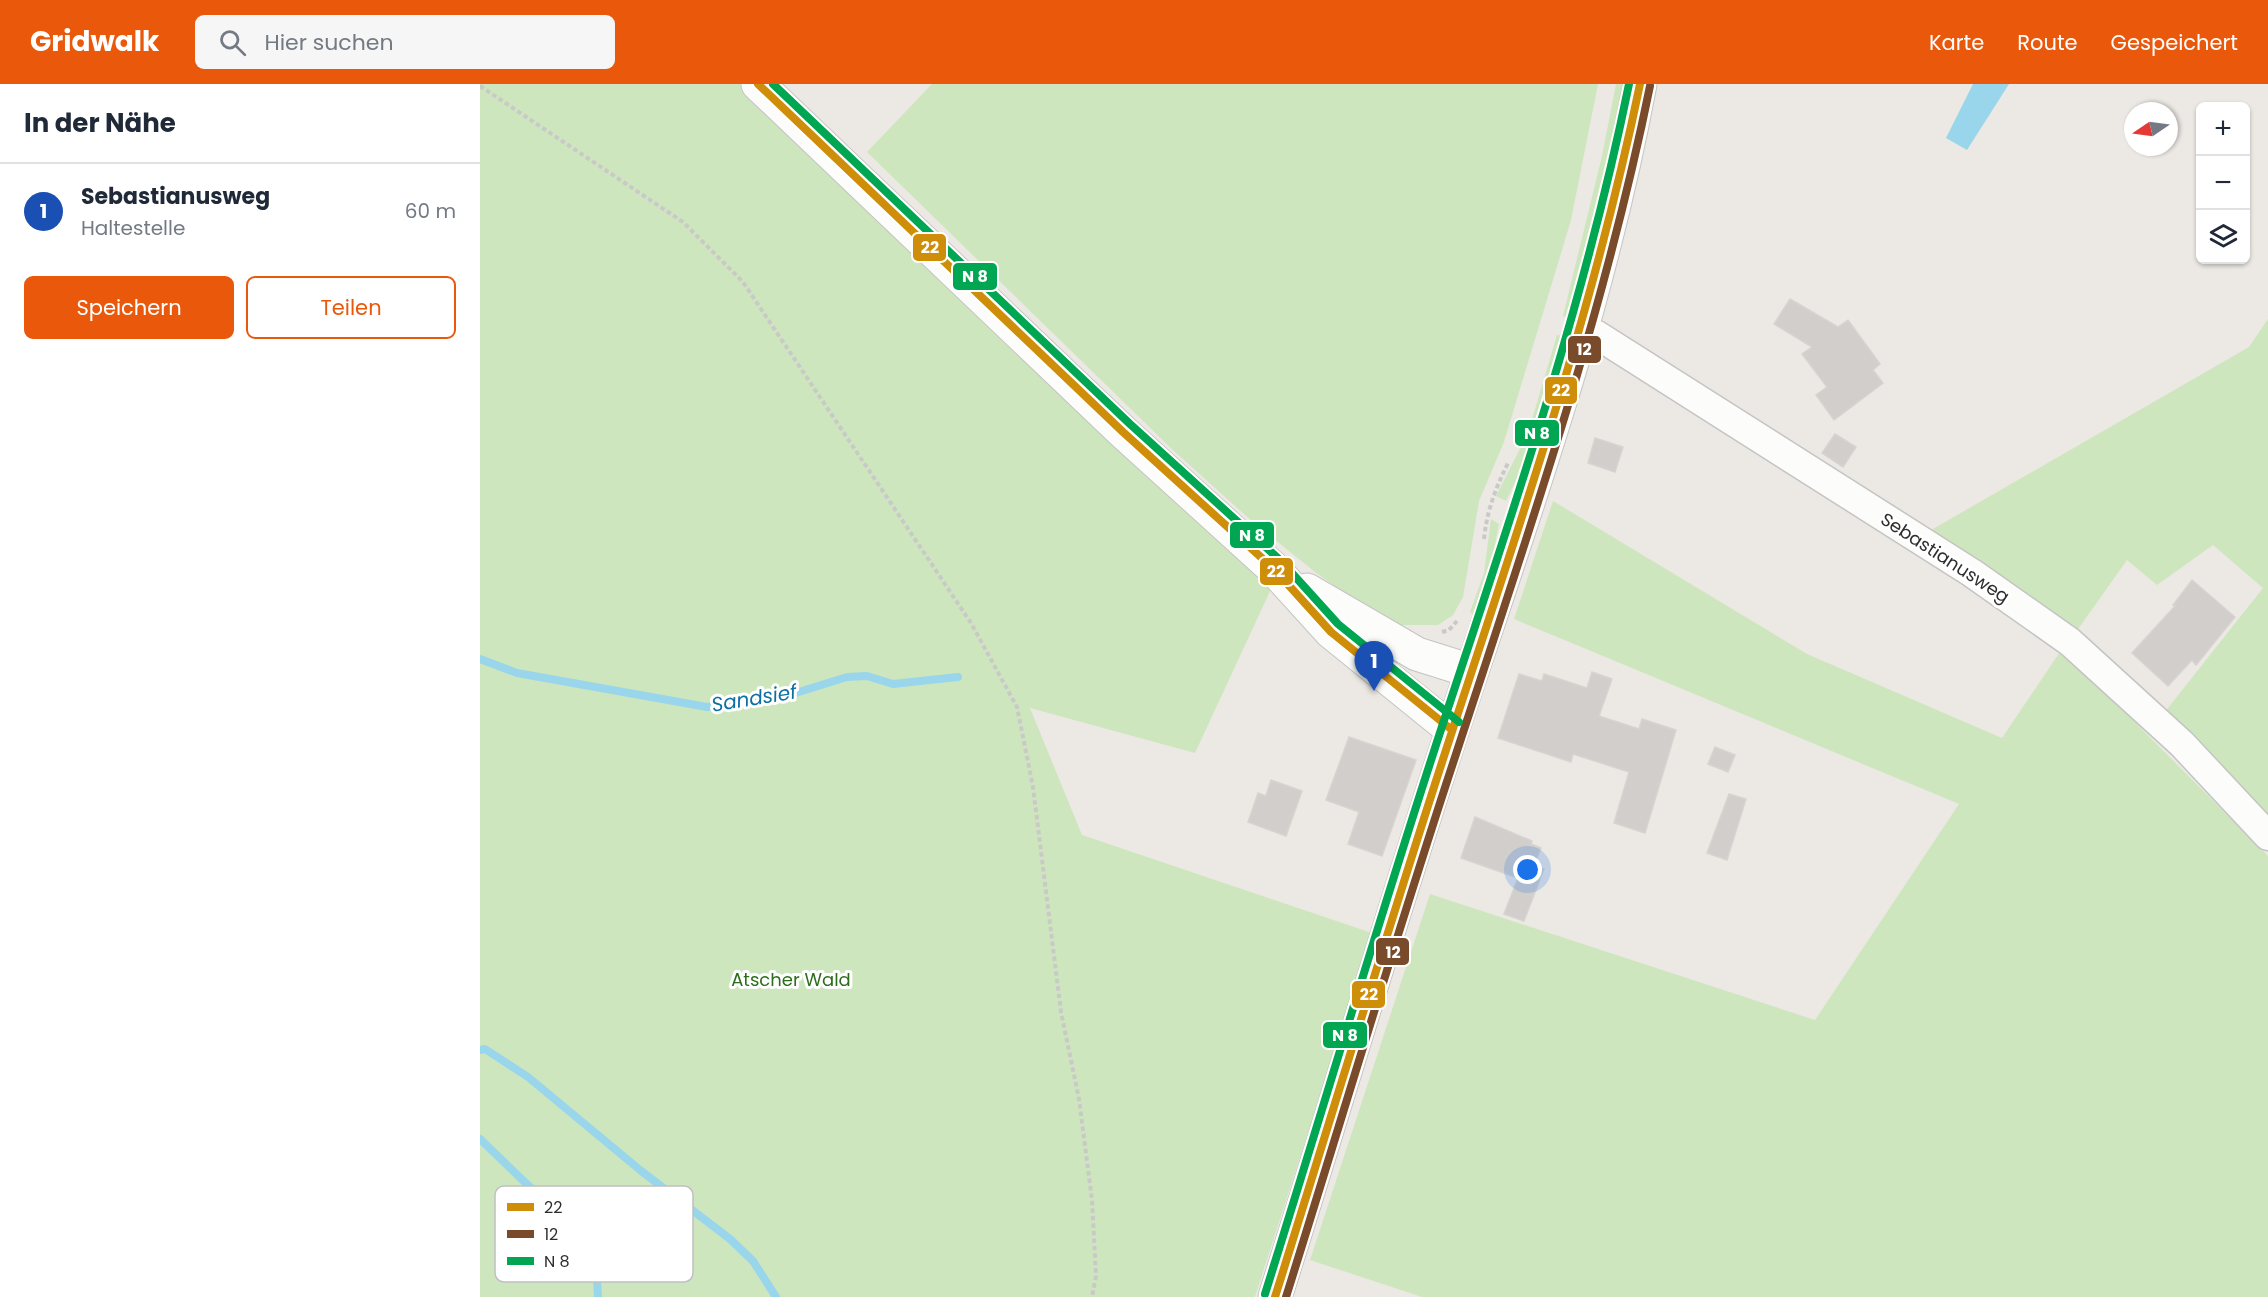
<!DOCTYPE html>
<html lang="de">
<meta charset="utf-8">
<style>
body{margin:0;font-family:Poppins,sans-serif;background:#f6f6f7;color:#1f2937}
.controls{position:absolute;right:18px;top:18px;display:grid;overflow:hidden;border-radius:9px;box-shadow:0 2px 4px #0004}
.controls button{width:54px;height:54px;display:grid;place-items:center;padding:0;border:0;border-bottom:2px solid #e0e1e3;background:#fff;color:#1f2937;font:30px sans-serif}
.compass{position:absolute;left:1644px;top:18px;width:54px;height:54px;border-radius:50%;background:#fff;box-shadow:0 2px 4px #0004;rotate:257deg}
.you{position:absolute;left:1048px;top:786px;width:21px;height:21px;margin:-15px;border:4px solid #fff;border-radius:50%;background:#1a73e8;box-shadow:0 0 0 9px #1a73e833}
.badge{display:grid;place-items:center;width:39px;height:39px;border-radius:50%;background:#ea580c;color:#fff;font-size:20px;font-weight:700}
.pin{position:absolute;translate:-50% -50px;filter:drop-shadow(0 2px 3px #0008)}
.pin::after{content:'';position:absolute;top:32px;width:21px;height:18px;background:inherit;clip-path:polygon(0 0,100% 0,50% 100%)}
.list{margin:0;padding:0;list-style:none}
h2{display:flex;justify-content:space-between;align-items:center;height:78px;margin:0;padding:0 24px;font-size:26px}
h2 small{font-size:20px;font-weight:400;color:#747a83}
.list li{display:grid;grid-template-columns:39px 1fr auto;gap:18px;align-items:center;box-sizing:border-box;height:96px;padding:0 24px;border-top:2px solid #e0e1e3}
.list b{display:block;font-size:22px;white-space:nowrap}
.list p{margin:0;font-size:20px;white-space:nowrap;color:#747a83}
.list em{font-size:20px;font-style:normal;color:#747a83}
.actions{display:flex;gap:12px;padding:18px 24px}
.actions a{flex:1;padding:14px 0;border:2px solid #ea580c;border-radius:9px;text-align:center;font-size:21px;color:#ea580c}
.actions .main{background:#ea580c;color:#fff}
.icon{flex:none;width:33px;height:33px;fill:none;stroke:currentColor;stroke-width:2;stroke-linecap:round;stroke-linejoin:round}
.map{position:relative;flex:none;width:1788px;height:1213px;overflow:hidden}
header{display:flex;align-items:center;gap:36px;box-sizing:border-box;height:84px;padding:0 30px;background:#ea580c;color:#fff}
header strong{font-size:28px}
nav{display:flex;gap:33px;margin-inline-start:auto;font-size:21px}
.search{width:420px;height:54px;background:#f6f6f7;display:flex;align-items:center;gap:15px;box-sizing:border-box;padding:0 21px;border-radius:9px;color:#747a83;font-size:22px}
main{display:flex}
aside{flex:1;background:#fff}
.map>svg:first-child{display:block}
.green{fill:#cee6be}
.water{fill:#99d6ec}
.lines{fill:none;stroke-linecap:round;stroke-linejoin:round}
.stream{stroke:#99d6ec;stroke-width:8}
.building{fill:#d1cecb;stroke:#d7d4d0;stroke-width:1.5}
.street-casing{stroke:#c5c4c5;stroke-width:31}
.secondary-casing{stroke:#c5c4c5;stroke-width:35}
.path{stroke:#c9c9c8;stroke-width:4;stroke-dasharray:4.5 3;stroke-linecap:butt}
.street{stroke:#fcfcfb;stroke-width:28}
.secondary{stroke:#fcfcfb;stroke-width:33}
.bus-1-casing{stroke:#fff;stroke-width:12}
.bus-2-casing{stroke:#fff;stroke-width:12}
.bus-3-casing{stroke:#fff;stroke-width:12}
.bus-1{stroke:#cf8e09;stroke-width:8}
.bus-2{stroke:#7a4b2a;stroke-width:8}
.bus-3{stroke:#00a651;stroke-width:8}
.labels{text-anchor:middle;stroke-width:6;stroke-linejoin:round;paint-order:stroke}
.street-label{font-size:18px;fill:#2e2e2e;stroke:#fff}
.park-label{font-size:18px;fill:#2c6e1b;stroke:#fff}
.water-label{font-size:20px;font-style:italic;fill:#0d6fa3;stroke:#fff}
.key{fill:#fff;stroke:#c0c0c0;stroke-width:1.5}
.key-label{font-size:16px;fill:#2e2e2e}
.line-badge{stroke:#fff;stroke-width:2}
.badge-label{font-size:16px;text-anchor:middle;font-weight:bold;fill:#fff}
</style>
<header>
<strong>Gridwalk</strong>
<div class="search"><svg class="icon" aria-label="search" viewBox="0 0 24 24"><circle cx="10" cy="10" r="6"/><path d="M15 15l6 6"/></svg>Hier suchen</div>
<nav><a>Karte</a><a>Route</a><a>Gespeichert</a></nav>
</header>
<main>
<aside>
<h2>In der Nähe<small></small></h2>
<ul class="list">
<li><span class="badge" style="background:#1a4fb4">1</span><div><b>Sebastianusweg</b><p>Haltestelle</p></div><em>60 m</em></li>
</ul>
<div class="actions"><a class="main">Speichern</a><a>Teilen</a></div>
</aside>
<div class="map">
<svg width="1788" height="1213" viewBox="0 0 1788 1213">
<rect width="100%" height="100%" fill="#ece8e4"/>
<path class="green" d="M0 0H260L791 505 715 669 550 624 602 751 892 849 775 1213H0Z
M452 0H1118L1091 136 1024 358 999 417 983 513 973 531 958 541H917L899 533 835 488 774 439 695 368 387 68Z
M1136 0H1145L1131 71 1089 234 1083 232 1122 72Z
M1788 235V740L1684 629 1783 504 1733 461 1677 501 1647 476 1596 548 1446 449 1769 263Z
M1077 251 1084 252 1055 357 1026 417 1016 412 1048 349Z
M1073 417 1327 570 1522 654 1582 565 1788 772V1213H942L830 1176 950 810 1335 936 1479 720 1034 535Z
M1011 435 1019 440 1009 491 994 531 990 528 1004 489Z"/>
<path class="water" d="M1493 0H1529L1487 66 1466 54Z"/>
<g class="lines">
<path class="stream" d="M0 575 37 589 227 623 309 611 367 593 387 592 413 600 478 593
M0 966 5 965 48 993 160 1086 250 1155 273 1177 296 1213
M0 1055 54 1107 90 1153 117 1195 118 1213"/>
</g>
<path class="building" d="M1310 215 1358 243 1368 236 1400 280 1393 286 1403 299 1354 336 1336 311 1347 303 1322 270 1332 263 1294 240Z
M1355 350 1376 363 1363 383 1342 369Z
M1115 354 1143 363 1135 388 1108 379Z
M1712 496 1755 533 1716 581 1712 576 1688 602 1652 569 1695 522 1693 521Z
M1112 588 1132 595 1119 632 1159 645 1162 635 1196 646 1165 749 1134 739 1149 688 1093 670 1091 678 1018 654 1039 590 1062 597 1064 590 1107 604Z
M869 653 936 676 902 772 868 760 879 728 846 716Z
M1235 663 1255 671 1248 688 1228 680Z
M791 696 822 707 806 752 768 738 778 709 786 712Z
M1249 710 1266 715 1247 776 1227 769Z
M995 733 1052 757 1051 760 1061 764 1054 781 1064 785 1044 837 1024 830 1038 794 981 774Z"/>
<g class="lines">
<g class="street-casing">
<path id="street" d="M1103 246 1117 251 1492 489 1590 558 1702 660 1788 752"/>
</g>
<g class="secondary-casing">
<path id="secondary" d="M278 0 643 348 794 485 851 548 972 646
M827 506 937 570 991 587
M795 1213C861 1005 922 794 992 587 1058 391 1122 204 1160 0"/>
</g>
<path class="path" d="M0 2 203 138 263 198 491 539 537 623 553 703 581 928 599 1015 612 1116 616 1192 612 1213
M1004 455C1007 426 1016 403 1029 377
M962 548 969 546 977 537"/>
<use href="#street" class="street"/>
<use href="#secondary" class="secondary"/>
<g class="bus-1-casing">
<path id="bus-1" d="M278 0 643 348 794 485 851 548 972 646
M795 1213C852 1031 907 847 966 666 1038 445 1113 229 1160 0"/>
</g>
<g class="bus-2-casing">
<path id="bus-2" d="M806 1213C863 1031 917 848 977 667 1049 447 1124 229 1170 2"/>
</g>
<g class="bus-3-casing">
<path id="bus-3" d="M293 0 650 340 801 477 858 540 979 638
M785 1210C842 1028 896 845 955 664 1027 444 1103 227 1149 0"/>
</g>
<use href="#bus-1" class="bus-1"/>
<use href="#bus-2" class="bus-2"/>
<use href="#bus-3" class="bus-3"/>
</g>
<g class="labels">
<g class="street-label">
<text transform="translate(1465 474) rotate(33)" y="6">Sebastianusweg</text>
</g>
<g class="park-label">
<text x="311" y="902">Atscher Wald</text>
</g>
<g class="water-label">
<text transform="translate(274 614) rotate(-9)" y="7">Sandsief</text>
</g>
</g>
<rect x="15" y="1102" width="198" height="96" rx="9" class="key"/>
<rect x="27" y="1119" width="27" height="8" fill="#cf8e09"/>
<rect x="27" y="1146" width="27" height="8" fill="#7a4b2a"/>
<rect x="27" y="1173" width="27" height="8" fill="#00a651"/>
<g class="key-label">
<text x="64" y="1129">22</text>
<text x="64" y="1156">12</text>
<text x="64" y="1183">N 8</text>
</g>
<g class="line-badge">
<rect x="432" y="149" width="35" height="29" rx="6" fill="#cf8e09"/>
<rect x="472" y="178" width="46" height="29" rx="6" fill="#00a651"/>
<rect x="1087" y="251" width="35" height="29" rx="6" fill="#7a4b2a"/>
<rect x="1064" y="292" width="34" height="29" rx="6" fill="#cf8e09"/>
<rect x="1034" y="335" width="46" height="28" rx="6" fill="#00a651"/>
<rect x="749" y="437" width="46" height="28" rx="6" fill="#00a651"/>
<rect x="779" y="473" width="35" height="29" rx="6" fill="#cf8e09"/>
<rect x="895" y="853" width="35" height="29" rx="6" fill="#7a4b2a"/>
<rect x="871" y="896" width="35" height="29" rx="6" fill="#cf8e09"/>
<rect x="842" y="937" width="46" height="28" rx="6" fill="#00a651"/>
</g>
<g class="badge-label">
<text x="450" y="169">22</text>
<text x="495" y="198">N 8</text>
<text x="1104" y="271">12</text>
<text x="1081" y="312">22</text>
<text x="1057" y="355">N 8</text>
<text x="772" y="457">N 8</text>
<text x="796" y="493">22</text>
<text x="913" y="874">12</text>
<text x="889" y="916">22</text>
<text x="865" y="957">N 8</text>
</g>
</svg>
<div class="controls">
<button>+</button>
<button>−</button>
<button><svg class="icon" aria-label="layers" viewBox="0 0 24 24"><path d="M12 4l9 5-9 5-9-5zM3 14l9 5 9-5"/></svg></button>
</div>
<svg class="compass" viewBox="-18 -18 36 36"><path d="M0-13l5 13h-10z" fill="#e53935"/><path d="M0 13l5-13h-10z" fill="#747a83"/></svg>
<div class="you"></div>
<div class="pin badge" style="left:894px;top:607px;background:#1a4fb4">1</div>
</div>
</main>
